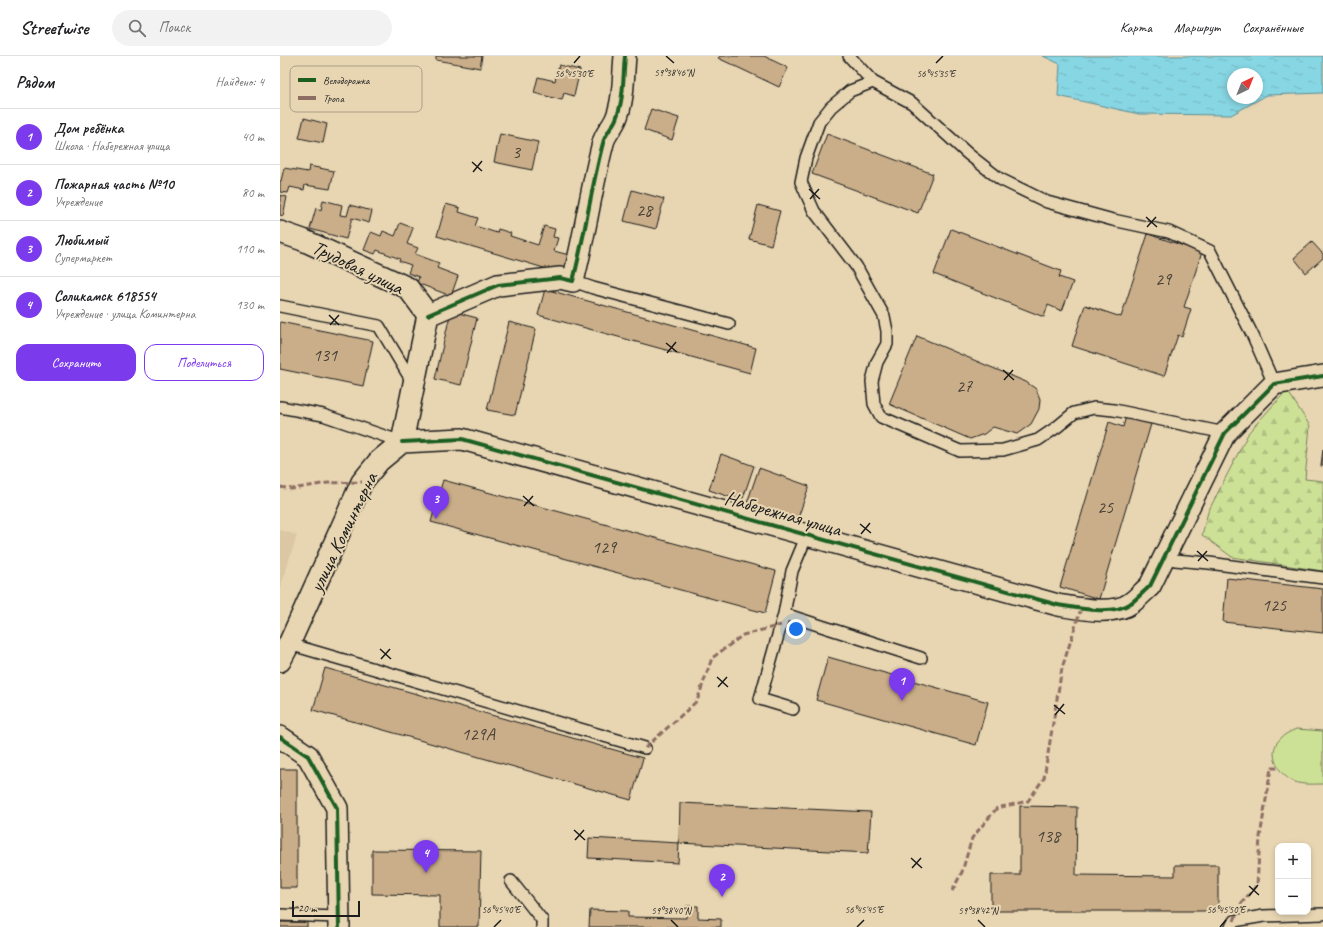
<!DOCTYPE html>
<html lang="ru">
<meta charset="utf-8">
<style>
body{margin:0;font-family:Caveat,sans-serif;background:#f2f2f2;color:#202124}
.controls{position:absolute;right:12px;bottom:12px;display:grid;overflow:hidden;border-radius:8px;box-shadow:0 2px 6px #0003}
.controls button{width:36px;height:36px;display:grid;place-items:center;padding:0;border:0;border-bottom:1px solid #e0e0e0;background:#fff;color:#202124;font:20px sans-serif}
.compass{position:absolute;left:947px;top:12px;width:36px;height:36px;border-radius:50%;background:#fff;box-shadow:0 2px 6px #0003;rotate:43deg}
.scale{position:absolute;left:12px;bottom:10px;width:68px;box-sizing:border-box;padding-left:4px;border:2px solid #1c1c1c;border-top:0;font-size:11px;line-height:14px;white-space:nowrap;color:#1c1c1c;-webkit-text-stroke:3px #e8d6b3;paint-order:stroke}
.you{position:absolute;left:516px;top:573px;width:14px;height:14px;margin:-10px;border:3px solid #fff;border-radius:50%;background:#1a73e8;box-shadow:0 0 0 6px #1a73e833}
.badge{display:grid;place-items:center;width:26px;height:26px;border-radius:50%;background:#7c3aed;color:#fff;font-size:13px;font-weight:700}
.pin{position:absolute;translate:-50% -33px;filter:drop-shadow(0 1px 2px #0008)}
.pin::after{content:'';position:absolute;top:21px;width:14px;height:12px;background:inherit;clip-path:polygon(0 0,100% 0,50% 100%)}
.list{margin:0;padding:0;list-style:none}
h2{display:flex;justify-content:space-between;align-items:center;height:52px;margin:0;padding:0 16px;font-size:17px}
h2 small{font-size:13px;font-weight:400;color:#757577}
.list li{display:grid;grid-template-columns:26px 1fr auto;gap:12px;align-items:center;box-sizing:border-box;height:56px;padding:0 16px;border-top:1px solid #e0e0e0}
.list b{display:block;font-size:15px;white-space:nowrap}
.list p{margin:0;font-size:13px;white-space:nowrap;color:#757577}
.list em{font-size:13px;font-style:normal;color:#757577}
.actions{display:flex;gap:8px;padding:12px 16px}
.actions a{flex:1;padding:9px 0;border:1px solid #7c3aed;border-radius:12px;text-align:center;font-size:14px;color:#7c3aed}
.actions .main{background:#7c3aed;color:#fff}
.icon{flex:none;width:22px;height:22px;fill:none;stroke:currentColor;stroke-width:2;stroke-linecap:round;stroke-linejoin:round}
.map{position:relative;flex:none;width:1043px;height:871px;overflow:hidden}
header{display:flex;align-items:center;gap:24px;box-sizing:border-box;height:56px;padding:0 20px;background:#fff;border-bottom:1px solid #e0e0e0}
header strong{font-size:19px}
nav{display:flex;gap:22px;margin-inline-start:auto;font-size:14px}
.search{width:280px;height:36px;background:#f2f2f2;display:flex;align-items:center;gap:10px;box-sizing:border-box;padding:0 14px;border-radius:22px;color:#757577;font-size:15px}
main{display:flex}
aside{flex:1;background:#fff}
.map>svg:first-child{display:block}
.built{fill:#dbc7a3}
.green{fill:#cde196;stroke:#747e59}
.forest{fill:url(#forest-firs);stroke:#747e59}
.water{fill:url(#water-ripples);stroke:#5c8c93;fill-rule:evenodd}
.building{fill:#caae89;stroke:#1c1c1c}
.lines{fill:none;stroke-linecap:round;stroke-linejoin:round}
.service-casing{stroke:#1c1c1c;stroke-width:14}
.minor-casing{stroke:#1c1c1c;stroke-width:24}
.service{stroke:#e8d6b3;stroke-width:11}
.minor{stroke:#e8d6b3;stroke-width:21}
.quiet{stroke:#8d6e63;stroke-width:3;stroke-dasharray:6 3;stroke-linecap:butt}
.cycleway-casing{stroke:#e8d6b3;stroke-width:6}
.cycleway{stroke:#1b5e20;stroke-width:4}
.ticks{fill:none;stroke:#1c1c1c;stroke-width:1.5}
.labels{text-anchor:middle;stroke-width:4;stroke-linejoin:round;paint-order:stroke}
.number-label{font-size:18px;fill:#484037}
.street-label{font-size:20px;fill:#1c1c1c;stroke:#e8d6b3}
.key{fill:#e8d6b3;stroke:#ab9e86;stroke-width:1}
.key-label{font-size:11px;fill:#1c1c1c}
.ticks-label{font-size:10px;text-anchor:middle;fill:#1c1c1c;stroke:#e8d6b3;stroke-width:4;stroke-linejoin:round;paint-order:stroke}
</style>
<header>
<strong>Streetwise</strong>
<div class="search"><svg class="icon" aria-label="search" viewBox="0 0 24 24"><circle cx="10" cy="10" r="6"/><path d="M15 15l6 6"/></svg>Поиск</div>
<nav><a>Карта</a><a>Маршрут</a><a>Сохранённые</a></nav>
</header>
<main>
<aside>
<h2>Рядом<small>Найдено: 4</small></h2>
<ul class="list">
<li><span class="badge">1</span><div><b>Дом ребёнка</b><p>Школа · Набережная улица</p></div><em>40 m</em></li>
<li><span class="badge">2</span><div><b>Пожарная часть №10</b><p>Учреждение</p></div><em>80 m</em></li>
<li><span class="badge">3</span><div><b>Любимый</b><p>Супермаркет</p></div><em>110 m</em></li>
<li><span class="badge">4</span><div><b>Соликамск 618554</b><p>Учреждение · улица Коминтерна</p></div><em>130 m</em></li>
</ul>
<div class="actions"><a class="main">Сохранить</a><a>Поделиться</a></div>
</aside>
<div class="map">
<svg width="1043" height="871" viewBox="0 0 1043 871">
<defs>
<pattern id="forest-firs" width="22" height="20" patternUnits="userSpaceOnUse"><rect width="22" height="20" fill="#cde196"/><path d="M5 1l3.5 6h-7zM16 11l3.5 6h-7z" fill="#afc081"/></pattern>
<pattern id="water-ripples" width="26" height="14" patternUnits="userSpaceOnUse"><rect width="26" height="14" fill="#87d6e3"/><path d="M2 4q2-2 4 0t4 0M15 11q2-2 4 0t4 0" fill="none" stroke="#74b7c2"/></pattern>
</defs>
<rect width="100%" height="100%" fill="#e8d6b3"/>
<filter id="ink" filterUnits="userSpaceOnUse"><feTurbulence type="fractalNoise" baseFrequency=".025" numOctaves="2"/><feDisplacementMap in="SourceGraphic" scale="8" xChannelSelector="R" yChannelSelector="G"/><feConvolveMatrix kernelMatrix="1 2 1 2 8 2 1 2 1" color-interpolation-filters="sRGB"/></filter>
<g filter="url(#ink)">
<path class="built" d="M0 474 17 479 0 533Z"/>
<path class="green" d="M1016 673 1043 675V728C1035 728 1022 729 1015 726 999 720 986 697 1000 683 1004 678 1010 676 1016 673Z"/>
<path class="forest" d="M1007 334 1030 370 1025 423 1043 425V515L952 501 922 479 928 456 969 376Z"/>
<path class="water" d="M763 0H1043V37L987 39 951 59 859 58 778 40 780 8ZM953 18H977V42H953Z"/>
<path class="building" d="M156 0H202L200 12 156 4Z
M440 0H484L508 12 499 31 438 2Z
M279 9 300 14 294 40 284 37 282 44 254 37 258 21 275 25Z
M371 53 399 62 392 84 364 74Z
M24 62 47 68 43 87 19 82Z
M220 78 258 86 252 114 214 106Z
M547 78 653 118 638 157 532 118Z
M29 110 54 115 50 133 25 129 24 134 10 131 8 137 0 136V125H1L4 112 28 116Z
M352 134 384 143 376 173 344 165Z
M0 139 7 141 3 160 0 159Z
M43 144 62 149 60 159 67 160 70 149 92 155 89 167 72 162 66 183 30 173 36 152 41 154Z
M166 148 180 152 179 156 198 162 195 170 217 177 218 173 231 177 230 180 258 189 264 170 275 173 273 181 278 182 274 195 289 199 284 218 157 180Z
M478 149 500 155 491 189 469 183Z
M120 167 133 172 127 188 138 192 135 198 159 207 157 212 178 220 171 240 137 227 139 221 128 217 131 209 119 205 120 203 97 194 95 198 84 194 91 176 101 180 103 175 115 180Z
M671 173 781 215 779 221 793 226 782 255 768 249 764 261 654 218Z
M868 178 922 196 904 251 911 253 902 281 898 279 884 320 792 290 805 249 841 261Z
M1032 186 1043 198V202L1026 217 1014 202Z
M265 233 476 292 470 317 258 259Z
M171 255 197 262 181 329 155 323Z
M0 266 93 285 83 330 0 313Z
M229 266 256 273 235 359 207 354Z
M637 280 746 326 756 333 760 343 759 353 751 368 737 378 713 371 704 378 690 383 609 348Z
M846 360 871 368 819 543 780 531 829 366 843 371Z
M1043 393V410H1041Z
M441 398 474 410 462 445 429 434Z
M479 412 529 430 517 465 467 447Z
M163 424 496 515 485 557 151 466Z
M947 522 1043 533V577L943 566Z
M548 601 708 646 696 689 536 644Z
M45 612 363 702 351 744 33 654Z
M0 713H17V832H0Z
M400 747 591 756 588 797 399 787Z
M740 750 797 751 796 819 895 820V809H938V855H711V819H740Z
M309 782 399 787 398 807 308 802Z
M92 794 201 795 199 871H160V839L92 838Z
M406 850H418V862L441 863V871H309L310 854 348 855V861L406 862Z
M0 866H27V871H0Z"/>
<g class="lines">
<g class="service-casing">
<path id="service" d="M569 0 593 26 632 47 688 98 720 123 767 146 833 164 889 176 930 195 973 280 994 328
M593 26 570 35 551 51 539 66 526 102 521 126 534 155 576 210 604 260 607 275V288L597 306 592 325 594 348 601 361 680 395 723 394 758 384 777 371 794 357 814 352 834 354 945 377
M293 225 313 232 449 268
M0 250 99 270 133 327
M0 351 43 359 122 386
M885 499 895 504 929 507 1043 522
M504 558 641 602
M9 588 365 692
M513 653 480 643 504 558 512 515 527 479
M231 825 262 864V871
M0 859 58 861
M951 871 954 865 984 860 1043 858"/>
</g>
<g class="minor-casing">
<path id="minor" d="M0 176 23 184 128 232 148 259
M148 259 218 229 280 222 293 225C305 179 311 133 323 87 325 78 332 72 336 63 344 44 343 21 345 0
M122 386 182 383 778 549C797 552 834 560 851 547 858 542 864 535 870 530L945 377 994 328 1043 320
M0 605 9 588 82 426 99 405 122 386 148 259
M0 681 28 700 57 752 59 871"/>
</g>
<use href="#service" class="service"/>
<use href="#minor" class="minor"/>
<path class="quiet" d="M0 431 12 433 48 427 82 426
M365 692 417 645 432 602 463 579 501 569
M672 835 682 816 692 782 717 752 748 745 764 722 782 612 801 553
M954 865 960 849 977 829 980 781 991 712H997"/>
<g class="cycleway-casing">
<path id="cycleway" d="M148 259 218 229 280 222 293 225C305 179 311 133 323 87 325 78 332 72 336 63 344 44 343 21 345 0
M122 386 182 383 778 549C797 552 834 560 851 547 858 542 864 535 870 530L945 377 994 328 1043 320
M0 681 28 700 57 752 59 871"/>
</g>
<use href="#cycleway" class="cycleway"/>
</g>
</g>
<path class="ticks" d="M386 0 394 7M294 7 300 0M656 7 663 0M192 106 202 115M193 116 202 105M529 133 540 143M530 143 539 133M866 161 877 171M867 171 876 161M49 259 59 269M50 269 59 259M386 287 397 296M387 297 396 286M723 314 734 324M724 324 733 314M243 440 254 450M244 450 253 440M580 468 591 477M581 478 590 467M917 495 928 505M918 505 927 495M100 593 111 603M101 603 110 593M437 621 448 631M438 631 447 621M774 649 785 658M775 659 784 648M294 774 305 784M295 784 304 774M631 802 642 812M632 812 641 802M969 830 979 839M969 840 978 829M391 864 398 871M698 864 705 871M214 871 221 864M577 871 584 864M940 871 946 864"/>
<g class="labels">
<g class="number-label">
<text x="236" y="102">3</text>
<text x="364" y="160">28</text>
<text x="883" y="229">29</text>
<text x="45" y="305">131</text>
<text x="684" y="336">27</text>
<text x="825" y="457">25</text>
<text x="324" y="497">129</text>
<text x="994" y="555">125</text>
<text x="198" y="684">129А</text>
<text x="768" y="786">138</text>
</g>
<g class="street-label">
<text transform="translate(78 211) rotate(26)" y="7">Трудовая улица</text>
<text transform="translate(503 457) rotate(16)" y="7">Набережная улица</text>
<text transform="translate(63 476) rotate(-64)" y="7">улица Коминтерна</text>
</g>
</g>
<rect x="10" y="10" width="132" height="46" rx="6" class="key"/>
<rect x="18" y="22" width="18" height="4" fill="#1b5e20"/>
<rect x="18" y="40" width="18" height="4" fill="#8d6e63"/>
<g class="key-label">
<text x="43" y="28">Велодорожка</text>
<text x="43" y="46">Тропа</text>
</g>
<g class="ticks-label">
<text x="394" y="20">59°38'46"N</text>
<text x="294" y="21">56°45'30"E</text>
<text x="656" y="21">56°45'35"E</text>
<text x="221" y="857">56°45'40"E</text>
<text x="584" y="857">56°45'45"E</text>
<text x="946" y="857">56°45'50"E</text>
<text x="391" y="858">59°38'40"N</text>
<text x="698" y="858">59°38'42"N</text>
</g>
</svg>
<div class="controls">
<button>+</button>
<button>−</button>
</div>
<svg class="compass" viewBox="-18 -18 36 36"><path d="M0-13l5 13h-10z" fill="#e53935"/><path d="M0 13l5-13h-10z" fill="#757577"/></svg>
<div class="scale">20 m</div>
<div class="you"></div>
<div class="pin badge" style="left:622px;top:645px">1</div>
<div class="pin badge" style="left:442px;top:841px">2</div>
<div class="pin badge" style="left:156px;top:463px">3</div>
<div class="pin badge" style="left:146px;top:817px">4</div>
</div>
</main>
